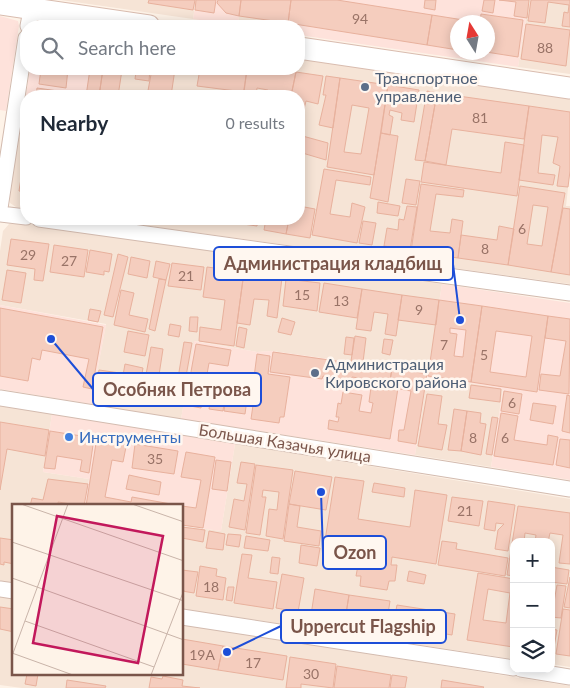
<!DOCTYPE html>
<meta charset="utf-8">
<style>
body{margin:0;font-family:Lato,sans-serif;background:#f2f2f3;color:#1f2937}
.controls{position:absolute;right:15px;bottom:15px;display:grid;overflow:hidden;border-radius:10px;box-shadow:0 2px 12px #0003}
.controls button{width:45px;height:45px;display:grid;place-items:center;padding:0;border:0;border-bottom:1px solid #e0e1e3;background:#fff;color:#1f2937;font:25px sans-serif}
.compass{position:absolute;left:450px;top:15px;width:45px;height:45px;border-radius:50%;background:#fff;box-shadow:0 2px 12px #0003;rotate:349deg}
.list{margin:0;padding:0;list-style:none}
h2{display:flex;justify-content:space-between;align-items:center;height:65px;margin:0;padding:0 20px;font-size:21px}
h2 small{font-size:16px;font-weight:400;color:#747a83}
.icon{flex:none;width:28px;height:28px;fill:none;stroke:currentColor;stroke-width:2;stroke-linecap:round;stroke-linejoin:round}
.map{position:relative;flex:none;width:570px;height:688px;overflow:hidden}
.search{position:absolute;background:#fff;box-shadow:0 2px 12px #0003;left:20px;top:20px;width:285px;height:55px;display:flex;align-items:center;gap:12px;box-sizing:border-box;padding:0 18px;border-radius:20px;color:#747a83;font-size:19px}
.panel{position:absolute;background:#fff;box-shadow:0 2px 12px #0003;left:20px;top:90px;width:285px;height:135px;border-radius:20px}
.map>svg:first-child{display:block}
.residential{fill:#f6e4d6}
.commercial{fill:#fee2db;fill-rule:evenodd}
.building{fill:#f5cdbe;stroke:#e8b19d;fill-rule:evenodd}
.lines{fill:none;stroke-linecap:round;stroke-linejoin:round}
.street-casing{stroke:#d3bbaf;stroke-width:17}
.secondary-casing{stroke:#d9bcaf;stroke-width:23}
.street{stroke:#fff;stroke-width:15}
.secondary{stroke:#fff;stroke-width:21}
.service-dot{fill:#5c6f8a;stroke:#fff7f0;stroke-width:2}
.shop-dot{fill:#3f7fe0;stroke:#fff7f0;stroke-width:2}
.labels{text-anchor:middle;stroke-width:5;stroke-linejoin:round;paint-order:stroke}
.number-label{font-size:14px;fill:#997367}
.service-label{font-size:16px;fill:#4e5e75;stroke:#fff7f0;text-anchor:start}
.shop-label{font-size:16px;fill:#366cbe;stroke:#fff7f0;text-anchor:start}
.street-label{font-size:16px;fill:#7a554a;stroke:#fff7f0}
.inset-road{fill:none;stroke:#c9b4a9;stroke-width:1}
.view{fill:#c2185b;fill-opacity:0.15;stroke:#c2185b;stroke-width:2.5}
.inset-edge{fill:none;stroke:#7a554a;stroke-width:2.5}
.leader{fill:none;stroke:#1d4ed8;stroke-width:2}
.callout-dot{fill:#1d4ed8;stroke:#fff7f0;stroke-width:2}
.callout{fill:#fff7f0;stroke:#1d4ed8;stroke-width:2}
.callout-label{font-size:18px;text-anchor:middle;font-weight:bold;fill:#7a554a}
</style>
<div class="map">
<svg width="570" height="688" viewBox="0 0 570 688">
<rect width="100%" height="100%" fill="#fef3e8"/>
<path class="residential" d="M61 0H196L193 19Z
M291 0 287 26H238L239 16Z
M529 0H570V74L518 67Z
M299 59 570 99V171L566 206H570V284L98 219H299V96H99L103 69H299Z
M23 115 26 116V209L16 207 10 203 9 197Z
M17 222 442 284 428 373 272 351 257 352 195 341 181 419 91 404 106 324 0 305V251L3 231 9 224Z
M427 377 503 388 491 467 415 455Z
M0 405 52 414 43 472 89 479 84 505 14 506V584L0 582Z
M235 444 570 499V667L551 664V542H514V659L183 609 182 526 221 531Z
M0 594 14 597V674H182L183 624 570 686V688H22L0 685Z"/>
<path class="commercial" d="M196 0H241L238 26 193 19Z
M291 0H529L518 67 299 35V26H287ZM458 22H488V52H458Z
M0 16 18 21 19 26 6 111 0 110Z
M30 69H103L99 96H26V116L23 115Z
M442 284 570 303V480L491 467 503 389 469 383 427 378 415 455 181 419 194 341 257 352 272 351 428 373Z
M0 305 106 325 91 404 0 389Z
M52 414 235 444 221 531 183 526 182 506 84 505 89 479 43 472Z"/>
<path class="building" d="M149 0H195L193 10 148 3Z
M196 0H216L214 13 195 10Z
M218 0H241L239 16 226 13 217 3Z
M241 0H291L288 23 239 16Z
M291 0H337L432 15 427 45 288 23Z
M425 0H436L435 10 424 8Z
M484 0H495L493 13 482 11Z
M499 0H529L527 18 514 16 516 2Z
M531 0H570V27L562 26 564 12 568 13 569 5 548 2 545 23 528 21Z
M481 14 523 20 518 57 486 52 488 22H480Z
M432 15 476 22H458V50L427 45Z
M526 24 570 30 566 66 521 59Z
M41 69H68L66 88 39 84Z
M90 69H103L99 96H86Z
M103 69H150L149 81 135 79 136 72 122 70 118 96H99Z
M152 69H175L171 96H147Z
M200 69H247L244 92 197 86Z
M247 69H277L296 72 291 96H267L268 90 257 88 256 96H243Z
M296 72 323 76 318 104 306 101 299 130V96H291Z
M326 76 340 78 333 128 319 125 326 95H323Z
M340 78 388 85 374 175 327 167ZM352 105 369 108 361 154 344 152Z
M388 85 419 90 414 122 401 120 402 113 390 110 389 115 393 117 390 135 381 133Z
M37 88 58 91 57 96H36Z
M427 91 437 93 425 161 415 160Z
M437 93 529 106 524 139 452 129 446 165 425 161Z
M529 106 570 112V171L568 187 557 186 560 166 553 163 558 137 542 135 538 173 555 175 553 185 519 180Z
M381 133 398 136 388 202 370 198Z
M299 135 328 143 326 160 299 152Z
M505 142 524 145 517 196 421 182 424 162 501 173Z
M26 147V192L19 191Z
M324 169 371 177 370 185 336 180 330 214 350 217 352 203 365 207 357 243 312 235Z
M406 179 420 181 416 205 402 203Z
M421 184 464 190 463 197 436 194 430 231 450 233 452 219 463 221 458 258 411 251Z
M520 186 565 193 551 272 508 265ZM533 205 548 207 542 246 527 244Z
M378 202 400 206 398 216 377 213Z
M299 206 315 209 310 238 286 234 289 219H299Z
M407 206 417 207 410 250 384 246 387 228 398 230 399 219 404 220Z
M563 208 570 209V275L551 272Z
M219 219H244L243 224Z
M244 219H258L257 226 243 224Z
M266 219H289L286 234 264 230Z
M363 221 376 223 372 245 359 243Z
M499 226 514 229 508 265 458 258 461 235 497 240Z
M11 239 49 244 43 281 34 280 35 269 7 265Z
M54 245 88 250 84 277 50 272Z
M90 250 112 254 109 272 104 271V275L86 272Z
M118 254 128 257 113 317 104 315Z
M131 257 150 261 147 278 128 274Z
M156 261 170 264 166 280 153 277Z
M172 263 204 267 201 290 168 286Z
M207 267 244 272 234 346 199 341 200 327 221 330 225 300 203 297Z
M7 270 26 273 21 303 2 300Z
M244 272 282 278 277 318 267 316 269 300 254 299 250 325 237 323Z
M159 279 166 280 155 331 149 329Z
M286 279 320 283 317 311 283 306Z
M324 283 362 289 357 318 319 312Z
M362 289 402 295 396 336 385 334 388 314 374 312 371 331 356 329Z
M121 290 134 293 129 315 148 319 145 332 114 325Z
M402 295 439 300 436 325 398 320Z
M439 300 482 306 471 382 428 376ZM450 328 466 330 463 357 454 356 457 334 450 333Z
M482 306 548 316 537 392 471 382ZM496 331 532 336 526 377 490 372Z
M0 308 103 327 92 389 83 387 89 359 42 350 40 360 32 358 28 381 0 376Z
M90 309 101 311 98 322 88 320Z
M548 316 570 319 569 394 539 390 541 374 560 376 566 341 545 338Z
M190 317H198L197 332 189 331Z
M282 318 295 322 291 335 278 332Z
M170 324 181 326 179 337 168 335Z
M239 327 247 329 244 348 236 346Z
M128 331 149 335 145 356 124 352Z
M355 336 366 338 363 362 351 361Z
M346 337 354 338 352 355 344 354Z
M384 339 393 340 390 355 382 353Z
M184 342 192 343 181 404 142 397 151 347 163 349 159 375 178 378Z
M196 344 231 350 228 366 209 363 201 408 185 405Z
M273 352 392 369 389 387 398 388 390 439 328 429 329 420 338 422 339 417H336L338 403 341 404 343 392 362 395 359 411 371 413 373 403 369 402 372 380 352 377 351 380 323 376 322 379 270 372Z
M257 354 270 356 268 374 290 377 284 417H280L279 423 251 419 256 385H253Z
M125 364 143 368 137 401 119 398Z
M392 368 427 374 416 444 398 441 399 430H404L411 391 389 387Z
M99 370 120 373 117 393 95 390Z
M230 373 240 374 239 383 249 385 245 414 224 411Z
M215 375 228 378 223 411 209 409Z
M471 385 501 389 500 402 469 398Z
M504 391 522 394 519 414 501 411Z
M427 394 442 396 438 424 447 425 442 450 418 446Z
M567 395 570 396V433L562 431Z
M533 403 556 406 553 424 530 420Z
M454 409 467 411 461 451 448 450Z
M467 411 481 413 480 423 486 424 481 455 461 451Z
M501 413 518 416 514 440 547 445 548 435 558 437 553 465 494 456Z
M492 417 498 418 492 455 486 454Z
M0 422 49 430 45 456 7 449 0 490Z
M50 431 94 438 89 473 80 471 82 460 57 456 55 469 44 468Z
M97 437 127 442 123 462 112 460 105 497 131 502 132 497 182 506H86Z
M560 439 570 440V468L556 465Z
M135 444 178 451 174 474 132 468Z
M186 452 215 457 203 528 182 525V506L196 508 201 480 181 477Z
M216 460 231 462 227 491 212 489Z
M241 462 255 464 245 530 229 527 234 499 244 501 247 484 237 483Z
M256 465 293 470 283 539 266 536 269 509 277 510 279 492 263 490 262 497H266L260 535 246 533Z
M295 471 332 477 326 510 289 504Z
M129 475 161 482 159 495 126 489Z
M335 477 364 481 358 519 410 527 415 490 447 495 436 564 392 557 391 565H397L395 581H389L387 590 360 586 361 576H356L359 560H364L365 553 324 547Z
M48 479 88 484 84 506 58 502 59 506H30L32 498 43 500Z
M374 483 405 488 404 497 372 492Z
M452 497 483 501 479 526 448 521Z
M488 501 515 505 508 551 495 549 498 530 504 524 496 523 495 531 484 529Z
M289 504 300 506 297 527 321 531 319 546 284 541Z
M518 506 570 513V564L559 563 563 535 550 533 548 542H535L536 535 525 533 524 542H514V576L507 575Z
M182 527 205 530 203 542 182 538Z
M209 531 225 534 223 550 206 548Z
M228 534 241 535 239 547 226 545Z
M246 536 270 540 268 551 244 548Z
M0 538 14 540V564L4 562V565L0 564Z
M442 541 457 543 456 549 508 558 505 576 438 565Z
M301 545 320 548 317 566 299 563Z
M242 554 252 555 248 578 277 582 273 609 234 603Z
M272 557 280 558 278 574 270 573Z
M200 566 217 569 216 576 226 578 223 600 196 596Z
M551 567 569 570 567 584 551 582Z
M182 570 198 572 194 593 182 591Z
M409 571 426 575 424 584 407 581Z
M478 573 514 579 513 647 467 640ZM488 589 510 593 506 623 483 620Z
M282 574 304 578 298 612 276 608Z
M570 577V608L564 607Z
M557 585 566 586 561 618 551 617V602H554Z
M228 587H234L232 601 226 600Z
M315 589 349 595 345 620 311 615Z
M349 595 390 601 386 627 345 620Z
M397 605 455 614 452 635 393 625Z
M0 607 14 609V632L0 629Z
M563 609 570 610V656L556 654Z
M551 629 557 630 553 653 551 652Z
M182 639 223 646 218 670 182 664Z
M223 646 287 656 283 680 218 670Z
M290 657 336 664 333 688 301 684V688H286Z
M337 666 391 675 389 688H334Z
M27 674H38L36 686 25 684Z
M392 675 407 677 405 688H390Z
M163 676 183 680 182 686 200 688H149L151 677 162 679Z
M67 680 106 686 105 688H66Z
M442 680 484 687 483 688H441Z"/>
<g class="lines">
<g class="street-casing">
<path id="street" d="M28 26 33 1
M0 208 26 38
M0 214 26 217
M39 219 570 293
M0 398 570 489
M0 589 14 591
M182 617 514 668
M521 669 570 677"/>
</g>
<g class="secondary-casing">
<path id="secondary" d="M0 4 149 26
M299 48 570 88"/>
</g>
<use href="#street" class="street"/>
<use href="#secondary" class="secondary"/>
</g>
<g class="service-dot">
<circle cx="365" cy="87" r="5"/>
<circle cx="315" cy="373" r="5"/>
</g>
<circle class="shop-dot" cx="69" cy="437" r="5"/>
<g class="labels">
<g class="number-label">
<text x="360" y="24">94</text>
<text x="545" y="53">88</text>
<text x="480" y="123">81</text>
<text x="522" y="234">6</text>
<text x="485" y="254">8</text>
<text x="28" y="260">29</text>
<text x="69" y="266">27</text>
<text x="186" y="281">21</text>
<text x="302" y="300">15</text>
<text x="341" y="306">13</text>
<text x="419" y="315">9</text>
<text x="444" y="350">7</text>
<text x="484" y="360">5</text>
<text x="512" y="408">6</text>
<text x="473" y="443">8</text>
<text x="505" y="443">6</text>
<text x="155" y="464">35</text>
<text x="465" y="516">21</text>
<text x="211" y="592">18</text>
<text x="202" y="660">19А</text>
<text x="253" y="668">17</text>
<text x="311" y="679">30</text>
</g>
<g class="service-label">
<text x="375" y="84">Транспортное<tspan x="375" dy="18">управление</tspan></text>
<text x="325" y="370">Администрация<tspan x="325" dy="18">Кировского района</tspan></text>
</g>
<g class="shop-label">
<text x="79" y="443">Инструменты</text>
</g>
<g class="street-label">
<text transform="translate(285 443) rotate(9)" y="6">Большая Казачья улица</text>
</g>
</g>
<g transform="translate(12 504)">
<rect width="171" height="171" fill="#fef3e8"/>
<path class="inset-road" d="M9 0 172 57M120 0 172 18M0 38 172 97M0 74 172 136M13 117 142 163M0 149 61 171M0 152 56 0M139 171 172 86"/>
<path class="view" d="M45 12 151 32 126 159 21 139Z"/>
<rect width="171" height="171" class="inset-edge"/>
</g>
<path class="leader" d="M460 320L453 264M51 339L93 389M321 492L323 553M227 652L281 626"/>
<g class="callout-dot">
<circle cx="460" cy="320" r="5"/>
<circle cx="51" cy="339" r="5"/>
<circle cx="321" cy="492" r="5"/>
<circle cx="227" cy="652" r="5"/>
</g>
<g class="callout">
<rect x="214" y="247" width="239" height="33" rx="5"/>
<rect x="93" y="373" width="168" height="33" rx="5"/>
<rect x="323" y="536" width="63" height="33" rx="5"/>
<rect x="281" y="610" width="165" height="33" rx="5"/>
</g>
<g class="callout-label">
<text x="333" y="270">Администрация кладбищ</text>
<text x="177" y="396">Особняк Петрова</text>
<text x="355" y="559">Ozon</text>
<text x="363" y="633">Uppercut Flagship</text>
</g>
</svg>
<div class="controls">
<button>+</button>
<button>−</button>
<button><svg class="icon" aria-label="layers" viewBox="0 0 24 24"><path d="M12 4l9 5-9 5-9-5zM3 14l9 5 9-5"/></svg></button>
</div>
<svg class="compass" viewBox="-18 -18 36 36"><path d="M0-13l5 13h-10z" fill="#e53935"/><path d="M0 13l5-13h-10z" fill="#747a83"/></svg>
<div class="search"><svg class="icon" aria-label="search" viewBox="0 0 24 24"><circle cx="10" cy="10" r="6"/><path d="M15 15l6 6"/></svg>Search here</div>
<section class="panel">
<h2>Nearby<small>0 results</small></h2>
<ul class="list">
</ul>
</section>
</div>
